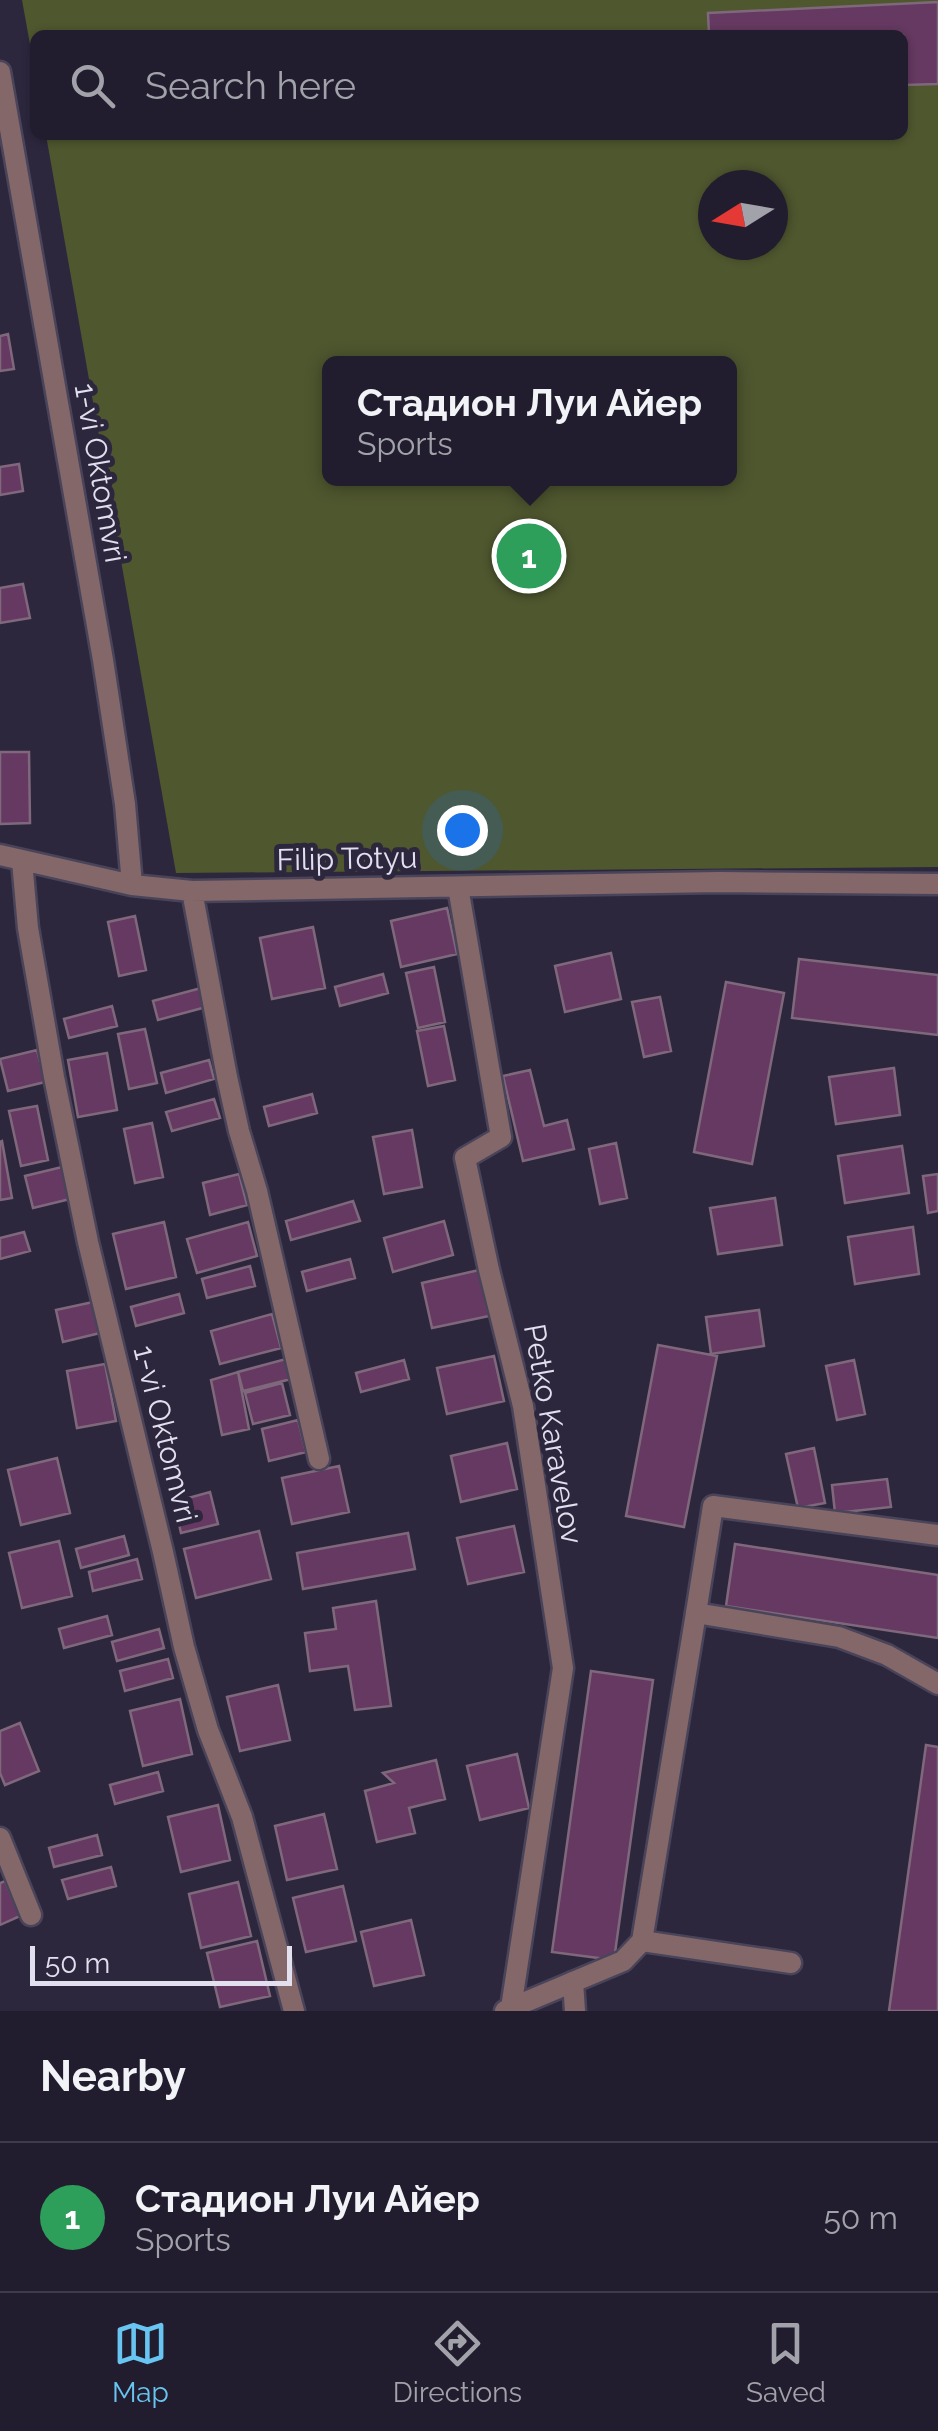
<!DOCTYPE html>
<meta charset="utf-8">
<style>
body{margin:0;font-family:Raleway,sans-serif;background:#2a2636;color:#f1f3f6}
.compass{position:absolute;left:698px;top:170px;width:90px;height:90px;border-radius:50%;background:#221d2e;box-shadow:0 2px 8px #0004;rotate:259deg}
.scale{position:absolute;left:30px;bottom:25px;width:262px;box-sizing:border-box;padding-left:10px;border:5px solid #e2dfee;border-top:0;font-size:28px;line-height:35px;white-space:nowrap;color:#e2dfee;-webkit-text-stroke:8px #2d273e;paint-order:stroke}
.you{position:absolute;left:462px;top:830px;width:35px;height:35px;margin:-25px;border:8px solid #fff;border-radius:50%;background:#1a73e8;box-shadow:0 0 0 15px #1a73e833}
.badge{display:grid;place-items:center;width:65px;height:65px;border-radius:50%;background:#68c4f0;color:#fff;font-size:32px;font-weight:700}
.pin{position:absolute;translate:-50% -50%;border:5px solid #fff;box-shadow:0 2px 10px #0006}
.popup{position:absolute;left:322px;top:356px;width:415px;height:130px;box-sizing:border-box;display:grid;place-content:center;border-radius:15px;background:#221d2e;filter:drop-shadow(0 2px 8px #0005);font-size:32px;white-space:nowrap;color:#a2a2aa}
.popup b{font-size:38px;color:#f1f3f6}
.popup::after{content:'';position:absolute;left:50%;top:100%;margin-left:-20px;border:20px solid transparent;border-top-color:#221d2e}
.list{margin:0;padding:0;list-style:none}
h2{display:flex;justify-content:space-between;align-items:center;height:130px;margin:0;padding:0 40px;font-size:42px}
h2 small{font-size:32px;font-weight:400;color:#a2a2aa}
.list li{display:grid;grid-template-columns:65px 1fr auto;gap:30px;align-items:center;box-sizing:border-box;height:150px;padding:0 40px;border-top:2px solid #3f3b4a}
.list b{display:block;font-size:38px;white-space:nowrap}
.list p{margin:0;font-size:32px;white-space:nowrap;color:#a2a2aa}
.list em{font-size:32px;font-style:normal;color:#a2a2aa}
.icon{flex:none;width:55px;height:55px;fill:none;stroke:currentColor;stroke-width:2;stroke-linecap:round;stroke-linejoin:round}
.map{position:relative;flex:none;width:938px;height:2011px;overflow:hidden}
.search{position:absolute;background:#221d2e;box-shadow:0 2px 8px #0004;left:30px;right:30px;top:30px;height:110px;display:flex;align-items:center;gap:25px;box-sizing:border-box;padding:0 35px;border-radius:15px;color:#a2a2aa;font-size:38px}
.sheet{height:280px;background:#221d2e}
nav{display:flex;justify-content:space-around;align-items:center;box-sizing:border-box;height:140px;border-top:2px solid #3f3b4a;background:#221d2e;font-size:28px;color:#a2a2aa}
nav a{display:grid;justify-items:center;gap:5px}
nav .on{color:#68c4f0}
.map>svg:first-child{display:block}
.green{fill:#4f572f;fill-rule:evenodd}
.building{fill:#653961;stroke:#7f687c;stroke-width:2.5}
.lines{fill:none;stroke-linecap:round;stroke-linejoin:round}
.service-casing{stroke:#4a445a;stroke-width:25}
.minor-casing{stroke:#4a445a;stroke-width:25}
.service{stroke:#846769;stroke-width:20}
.minor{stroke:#846769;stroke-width:20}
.labels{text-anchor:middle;stroke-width:10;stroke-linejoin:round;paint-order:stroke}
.street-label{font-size:30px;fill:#e2dfee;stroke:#2d273e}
</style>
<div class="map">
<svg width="938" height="2011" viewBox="0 0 938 2011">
<rect width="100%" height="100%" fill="#2d273e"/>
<path class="green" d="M22 0H938V867L176 873 46 135H903V35H35V72ZM713 185H773V245H713ZM329 364H729V478H329Z"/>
<path class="building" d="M938 2V84L903 85V35H709L708 13Z
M8 334 14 369 0 371V336Z
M19 464 23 491 0 495V467Z
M23 584 30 618 0 623V588Z
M0 752H29L30 823 0 824Z
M447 908 457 954 401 967 391 921Z
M135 916 146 970 119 976 108 922Z
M313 927 325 988 272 999 260 938Z
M611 953 621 999 565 1012 555 966Z
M799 959 938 975V1035L792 1018Z
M434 967 445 1022 418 1028 406 973Z
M383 974 388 993 340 1006 335 987Z
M726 982 784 993 752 1164 694 1152Z
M201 988 206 1007 158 1020 153 1001Z
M660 997 671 1051 644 1057 632 1002Z
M112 1006 117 1026 69 1038 64 1019Z
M444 1026 455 1080 428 1086 417 1031Z
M145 1029 157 1083 129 1089 118 1034Z
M37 1050 45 1082 8 1091 0 1059Z
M107 1053 117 1110 78 1117 68 1060Z
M209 1060 214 1079 166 1093 161 1073Z
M894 1068 900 1115 836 1124 829 1077Z
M530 1070 544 1126 567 1120 574 1149 523 1161 503 1076Z
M312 1094 317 1113 269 1126 264 1107Z
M214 1099 220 1118 172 1131 166 1112Z
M37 1106 48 1160 21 1166 9 1111Z
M152 1123 163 1177 135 1183 124 1129Z
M412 1130 422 1187 384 1194 373 1137Z
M2 1141 12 1198 0 1200V1142Z
M616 1143 627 1198 600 1204 589 1149Z
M902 1146 909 1193 845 1203 838 1156Z
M62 1167 70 1199 33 1208 25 1176Z
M239 1174 247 1205 210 1215 203 1183Z
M938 1174V1211L928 1213 923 1176Z
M775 1198 782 1245 718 1254 710 1208Z
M353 1201 360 1221 291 1240 286 1221Z
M444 1221 453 1255 393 1272 384 1238Z
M164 1222 176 1277 126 1289 113 1234Z
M248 1222 257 1256 197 1273 187 1239Z
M913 1227 919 1274 855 1284 848 1237Z
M24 1232 30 1251 0 1259V1238Z
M350 1259 355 1278 307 1291 302 1272Z
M250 1266 255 1286 207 1298 202 1279Z
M479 1270 489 1316 432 1328 422 1283Z
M179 1294 184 1313 136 1326 131 1307Z
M93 1302 100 1333 63 1342 56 1310Z
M759 1310 764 1346 711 1354 706 1317Z
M272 1314 281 1348 220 1364 211 1331Z
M658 1345 717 1356 684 1527 626 1516Z
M494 1356 504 1401 447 1414 437 1368Z
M286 1359 291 1379 243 1391 238 1372Z
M404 1360 409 1379 361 1392 356 1373Z
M854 1360 865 1414 837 1420 826 1366Z
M105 1364 116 1421 77 1428 67 1371Z
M238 1372 249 1429 222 1435 211 1380Z
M282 1383 290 1415 253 1424 245 1393Z
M298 1420 306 1452 269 1461 262 1429Z
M507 1443 517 1489 461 1502 451 1456Z
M814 1448 825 1503 798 1508 786 1454Z
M57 1458 70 1513 21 1525 8 1470Z
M339 1466 349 1512 292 1524 282 1478Z
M887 1479 891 1507 835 1513 832 1485Z
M210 1492 218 1524 181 1533 174 1502Z
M514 1526 524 1572 468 1584 457 1538Z
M259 1531 271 1579 196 1598 184 1549Z
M408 1533 415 1569 303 1589 297 1553Z
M124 1536 129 1555 81 1568 76 1549Z
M59 1541 72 1596 22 1608 9 1553Z
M735 1544 938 1575V1638L726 1606Z
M137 1559 142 1579 93 1591 89 1572Z
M376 1601 391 1706 355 1710 348 1666 310 1671 305 1633 336 1629 333 1608Z
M107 1616 112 1635 64 1648 59 1629Z
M159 1629 164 1648 117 1661 112 1642Z
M168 1659 173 1678 125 1691 120 1671Z
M591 1671 653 1680 614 1960 552 1952Z
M278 1685 290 1740 240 1751 227 1697Z
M180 1699 192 1754 143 1766 130 1711Z
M20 1723 39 1771 5 1785 0 1773V1731Z
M926 1745 938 1747V2011H889Z
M517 1754 529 1808 480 1820 467 1766Z
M436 1760 445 1799 409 1808 415 1833 377 1842 365 1791 394 1783 383 1773Z
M158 1772 163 1791 115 1804 110 1785Z
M218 1805 230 1860 181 1872 168 1817Z
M324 1814 337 1869 287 1880 275 1826Z
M97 1835 102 1855 54 1867 49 1848Z
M111 1867 116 1886 68 1899 62 1880Z
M5 1881 20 1916 0 1925V1883Z
M238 1882 251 1936 201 1948 189 1894Z
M343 1886 356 1941 306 1952 293 1898Z
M411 1920 424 1975 374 1986 361 1932Z
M257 1941 270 1996 220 2007 207 1953Z"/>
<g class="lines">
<g class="service-casing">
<path id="service" d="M696 1613 713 1506 938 1535
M642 1941 791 1963
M573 1982 575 2011"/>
</g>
<g class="minor-casing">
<path id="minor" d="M0 72 103 660 125 804 132 885
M0 855 132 885 192 891 719 882 938 884
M22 861 28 928 54 1077 88 1242 163 1552 184 1647 208 1730 242 1817 294 2011
M458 887 501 1137 465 1158 489 1270 523 1406 563 1668 511 2008 505 2011
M192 891 227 1077 239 1131 257 1191 319 1459
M0 1838 31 1915
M511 2008 623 1961 642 1941 696 1613 839 1637 887 1655 938 1684"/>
</g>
<use href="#service" class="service"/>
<use href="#minor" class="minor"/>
</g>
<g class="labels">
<g class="street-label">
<text transform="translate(100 473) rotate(80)" y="10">1-vi Oktomvri</text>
<text transform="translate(347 859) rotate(-1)" y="10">Filip Totyu</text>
<text transform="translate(165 1434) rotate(76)" y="10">1-vi Oktomvri</text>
<text transform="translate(553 1434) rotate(80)" y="10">Petko Karavelov</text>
</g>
</g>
</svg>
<svg class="compass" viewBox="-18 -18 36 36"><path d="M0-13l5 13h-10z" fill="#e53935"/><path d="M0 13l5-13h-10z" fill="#a2a2aa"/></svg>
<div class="scale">50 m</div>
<div class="you"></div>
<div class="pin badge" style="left:529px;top:556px;background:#2e9e5b">1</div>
<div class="popup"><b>Стадион Луи Айер</b>Sports</div>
<div class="search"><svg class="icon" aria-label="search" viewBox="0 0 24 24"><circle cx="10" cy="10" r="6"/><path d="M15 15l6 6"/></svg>Search here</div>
</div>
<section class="sheet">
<h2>Nearby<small></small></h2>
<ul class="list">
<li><span class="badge" style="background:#2e9e5b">1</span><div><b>Стадион Луи Айер</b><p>Sports</p></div><em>50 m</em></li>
</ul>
</section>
<nav>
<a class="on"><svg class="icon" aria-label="map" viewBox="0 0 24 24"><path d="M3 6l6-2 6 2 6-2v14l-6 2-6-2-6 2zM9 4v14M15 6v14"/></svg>Map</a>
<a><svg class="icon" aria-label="directions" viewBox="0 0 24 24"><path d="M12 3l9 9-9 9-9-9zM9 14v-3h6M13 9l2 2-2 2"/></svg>Directions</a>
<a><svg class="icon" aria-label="saved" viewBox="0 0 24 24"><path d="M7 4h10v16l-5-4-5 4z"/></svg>Saved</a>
</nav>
